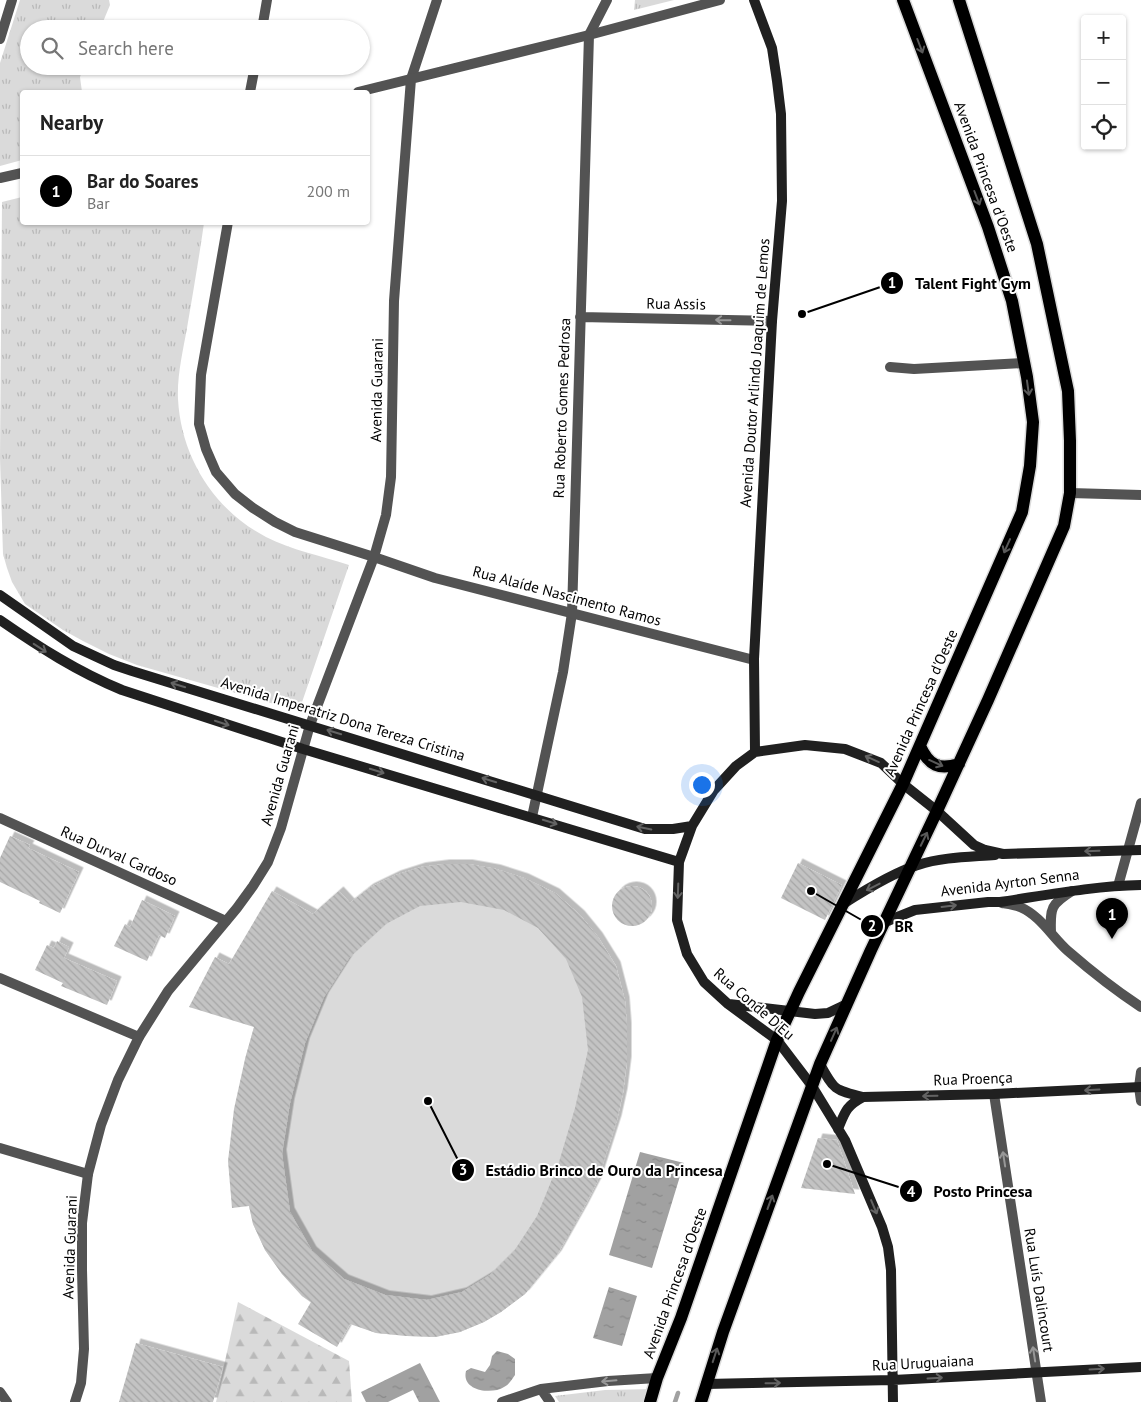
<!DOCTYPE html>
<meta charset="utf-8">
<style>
body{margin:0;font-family:"PT Sans",sans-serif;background:#f6f6f6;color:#222}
.controls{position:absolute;right:15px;top:15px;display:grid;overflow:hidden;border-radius:5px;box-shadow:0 1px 4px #0004}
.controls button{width:45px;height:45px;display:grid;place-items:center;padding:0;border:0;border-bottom:1px solid #e0e0e0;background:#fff;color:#222;font:25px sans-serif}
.you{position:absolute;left:701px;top:784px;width:18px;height:18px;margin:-12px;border:4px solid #fff;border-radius:50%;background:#1a73e8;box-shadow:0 0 0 8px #1a73e833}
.badge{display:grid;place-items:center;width:32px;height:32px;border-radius:50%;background:#000;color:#fff;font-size:16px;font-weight:700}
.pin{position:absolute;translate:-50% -41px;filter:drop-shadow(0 1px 2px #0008)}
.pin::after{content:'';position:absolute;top:26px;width:18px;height:15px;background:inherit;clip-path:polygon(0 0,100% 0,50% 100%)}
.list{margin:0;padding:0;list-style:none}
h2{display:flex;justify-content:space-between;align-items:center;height:65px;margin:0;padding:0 20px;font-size:21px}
h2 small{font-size:16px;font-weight:400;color:#767676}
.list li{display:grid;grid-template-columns:32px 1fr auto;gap:15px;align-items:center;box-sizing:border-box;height:70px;padding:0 20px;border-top:1px solid #e0e0e0}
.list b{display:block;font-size:19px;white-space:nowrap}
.list p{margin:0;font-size:16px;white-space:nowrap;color:#767676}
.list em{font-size:16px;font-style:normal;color:#767676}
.icon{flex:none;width:28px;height:28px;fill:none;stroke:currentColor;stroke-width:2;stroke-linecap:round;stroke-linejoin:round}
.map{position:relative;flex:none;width:1141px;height:1402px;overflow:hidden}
.search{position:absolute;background:#fff;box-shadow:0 1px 4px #0004;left:20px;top:20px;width:350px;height:55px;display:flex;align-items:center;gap:12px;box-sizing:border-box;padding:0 18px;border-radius:28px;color:#767676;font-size:19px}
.panel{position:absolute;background:#fff;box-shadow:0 1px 4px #0004;left:20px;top:90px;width:350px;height:135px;border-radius:5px}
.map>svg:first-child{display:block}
.grass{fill:#dadada}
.forest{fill:url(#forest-firs)}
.park{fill:url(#park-tufts)}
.water{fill:url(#water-ripples)}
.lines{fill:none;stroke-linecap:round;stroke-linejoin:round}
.stream{stroke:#a1a1a1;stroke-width:4.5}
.building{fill:url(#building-back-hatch);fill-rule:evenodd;filter:url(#shadow)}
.primary-casing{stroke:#dbdbdb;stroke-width:15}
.minor{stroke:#535353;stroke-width:10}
.tertiary{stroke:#535353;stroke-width:10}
.secondary{stroke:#202020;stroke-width:10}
.primary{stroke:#000;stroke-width:12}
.oneway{stroke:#595959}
.oneway2{stroke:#989898}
.oneway3{stroke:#636363}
.labels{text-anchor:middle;stroke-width:4;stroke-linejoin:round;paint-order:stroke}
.street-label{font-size:15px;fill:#000;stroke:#fff}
.leader{fill:none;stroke:#000;stroke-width:2}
.callout-dot{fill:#000;stroke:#fff;stroke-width:2}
.mark-label{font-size:15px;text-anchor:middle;font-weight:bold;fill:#fff}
.callout-label{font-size:16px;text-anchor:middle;font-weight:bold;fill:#000;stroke:#fff;stroke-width:4;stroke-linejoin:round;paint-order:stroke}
</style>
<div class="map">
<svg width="1141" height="1402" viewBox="0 0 1141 1402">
<defs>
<pattern id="forest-firs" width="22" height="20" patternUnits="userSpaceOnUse" patternTransform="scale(1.25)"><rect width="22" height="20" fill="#dadada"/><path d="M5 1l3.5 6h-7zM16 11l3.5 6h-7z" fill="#b9b9b9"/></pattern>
<pattern id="park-tufts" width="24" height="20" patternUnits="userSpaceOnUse" patternTransform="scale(1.25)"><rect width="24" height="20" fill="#dadada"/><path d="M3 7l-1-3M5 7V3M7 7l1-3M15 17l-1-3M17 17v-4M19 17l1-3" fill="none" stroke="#b9b9b9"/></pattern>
<pattern id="water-ripples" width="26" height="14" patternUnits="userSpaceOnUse" patternTransform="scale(1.25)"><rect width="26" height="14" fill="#a1a1a1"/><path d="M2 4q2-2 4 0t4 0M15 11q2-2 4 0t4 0" fill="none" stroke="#898989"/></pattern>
<pattern id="building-back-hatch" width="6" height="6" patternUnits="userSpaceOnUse" patternTransform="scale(1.25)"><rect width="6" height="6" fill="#c3c3c3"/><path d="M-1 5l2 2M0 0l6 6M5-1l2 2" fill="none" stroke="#a6a6a6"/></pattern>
<filter id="shadow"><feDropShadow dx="4.5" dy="-4.5" stdDeviation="0" flood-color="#0004"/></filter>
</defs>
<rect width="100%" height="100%" fill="#fff"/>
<path class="grass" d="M445 864H468L496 869 524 878 555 893 580 915 598 937 615 966 625 1001 627 1027V1061L617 1120 597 1182 569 1235 546 1268 525 1294 501 1312 484 1322 460 1332 435 1337 407 1336 376 1333 326 1314 302 1296 282 1274 265 1250 253 1224 249 1206 245 1059 254 1027 293 945 313 914 339 891 350 903 369 888 396 875 421 867Z"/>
<path class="forest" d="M238 1302 349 1361 352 1402H216Z"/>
<path class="park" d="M20 0H109L110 5 100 29H29V66H84L80 77 82 92H22V160L0 166V63Z
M635 0H674L634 10Z
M22 197V222L204 223C199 258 193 293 187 328 183 351 177 375 178 399 181 457 214 510 266 537 291 550 322 556 349 565L299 711 137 665 109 654 83 641 63 630 25 604 12 582 7 568 3 554 0 458 2 202Z
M654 1389 650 1402H559L555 1396 605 1390Z"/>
<path class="water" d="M640 1152 684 1163 652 1268 609 1255Z
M609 1287 637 1296 622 1346 593 1338Z
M497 1351 508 1354 515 1359V1375C512 1379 509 1385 504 1387 492 1395 461 1391 466 1371L471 1368 485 1372 490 1365 492 1356Z
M420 1363 440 1402H419L413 1390 388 1402H366L361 1392Z"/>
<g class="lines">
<path class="stream" d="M675 1402 678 1393"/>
</g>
<path class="building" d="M10 836 30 845 28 848 79 872 60 913 39 903 40 901 0 882V858Z
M798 863 842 885 825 920 781 898Z
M445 864H468L496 869 524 878 555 893 580 915 598 937 616 966 625 1001 627 1027V1061L623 1093 617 1120 597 1182 583 1209 557 1255 525 1294 501 1312 484 1322 460 1332 435 1337 407 1336 376 1333 350 1324 337 1347 298 1324 311 1302 302 1296 282 1274 265 1250 253 1224 249 1206 232 1208 228 1161 234 1109 245 1059 254 1027 189 1007 215 957 229 964 272 891 313 914 339 891 350 903 369 888 396 875 421 867ZM461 902 504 910 538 928 566 959 582 997 588 1050 575 1108 559 1162 537 1216 514 1251 490 1275 462 1292 427 1300 385 1295 344 1279 312 1251 290 1212 282 1154 290 1103 305 1043 324 997 349 958 386 924 420 906Z
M612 906a20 20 0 1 1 40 0a20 20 0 1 1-40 0Z
M142 900 175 916 165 938 159 935 147 961 114 946 125 924 130 927Z
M57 941 69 947 64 958 117 981 107 1005 61 986 63 983 35 970 47 945 54 948Z
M818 1138 837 1140 855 1194 801 1188Z
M136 1343 223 1367 213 1402H119Z"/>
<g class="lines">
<g class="primary-casing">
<path id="primary" d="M920 746C929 766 939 770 959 764
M650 1402 657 1378 681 1318 777 1040 799 992 903 784 1022 512 1030 466 1033 422 1027 377 1012 301 988 227 903 0
M701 1402 723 1332 820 1064 871 950 937 811 988 700 1064 526 1070 493V441L1068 391 1037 244 959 0"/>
</g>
<path class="minor" d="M0 39 12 0
M411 79 437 0
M580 317 772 321
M890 367 914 369 1024 363
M532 817 563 672 572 613 589 35 607 0
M0 818 226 921
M0 978 139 1037
M1141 1072 1139 1087 1141 1101
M994 1094 1041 1402
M0 1148 88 1174
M541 1389 550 1402
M0 1392 7 1402
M502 1402 541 1389 608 1381 657 1378"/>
<path class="tertiary" d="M262 29 267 0
M250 92 255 66
M358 92 589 35 720 0
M0 178 22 173
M228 222 201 375 199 424 206 449 216 472 235 494 253 508 275 522 295 532 374 557 435 578 754 660
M1070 493 1141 495
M1118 886 1141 803
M1002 903C1008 904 1015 905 1020 907 1041 916 1052 937 1068 951 1091 971 1115 990 1141 1007
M1051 932C1050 908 1051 904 1072 891
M75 1402 81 1383 84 1349 82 1270V1223L88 1174 101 1125 118 1080 139 1037 168 991 237 908 253 886 268 862 281 828 310 725 374 557 386 515 391 477 394 301 411 79"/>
<path class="secondary" d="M754 0 772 48 777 81 781 114 782 201 772 321 754 659 755 752
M0 595 73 646 114 665 132 671 645 829H673L692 826
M0 620C39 647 78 672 122 690L303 749 679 862
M843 904C865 890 894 872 918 865 942 857 970 857 995 855
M885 922 915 910 988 902H1000C1047 895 1093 886 1141 885
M729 1004 815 1014 828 1013 847 1004
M820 1064C834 1090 834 1090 863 1097L994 1094 1141 1087
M838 1129C845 1112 846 1106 863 1097
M706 1384 893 1380 1141 1367
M893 1402 891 1270 888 1247 882 1227 845 1140 812 1086 777 1040 728 1004 704 982 687 954 677 920 679 862 692 826 714 790 736 766 755 752 805 745 845 749 881 763 903 784 937 811 974 845 985 850 1003 854 1141 850"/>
<use href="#primary" class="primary"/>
</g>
<defs><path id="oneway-shaft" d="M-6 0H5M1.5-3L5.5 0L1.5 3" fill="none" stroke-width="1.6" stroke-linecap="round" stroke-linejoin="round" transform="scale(1.25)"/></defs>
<g class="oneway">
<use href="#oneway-shaft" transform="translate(920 46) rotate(69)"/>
<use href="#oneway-shaft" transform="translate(977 198) rotate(69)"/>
<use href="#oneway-shaft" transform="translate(1028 388) rotate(82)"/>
<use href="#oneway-shaft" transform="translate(1007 546) rotate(114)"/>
<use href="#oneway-shaft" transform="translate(936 763) rotate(24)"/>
<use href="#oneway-shaft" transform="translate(924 839) rotate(-64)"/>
<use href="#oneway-shaft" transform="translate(834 1034) rotate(-66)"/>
<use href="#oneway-shaft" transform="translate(770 1202) rotate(-70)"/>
<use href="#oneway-shaft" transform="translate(715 1355) rotate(-72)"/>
</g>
<g class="oneway2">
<use href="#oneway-shaft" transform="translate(723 320) rotate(-179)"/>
<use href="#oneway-shaft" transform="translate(1004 1159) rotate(-99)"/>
<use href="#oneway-shaft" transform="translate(1034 1354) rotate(-99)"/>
<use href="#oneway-shaft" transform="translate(609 1381) rotate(175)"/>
</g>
<g class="oneway3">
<use href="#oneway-shaft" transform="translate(40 648) rotate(33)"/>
<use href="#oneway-shaft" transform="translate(178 685) rotate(-163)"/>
<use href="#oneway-shaft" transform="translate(222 723) rotate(18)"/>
<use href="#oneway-shaft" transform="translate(334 732) rotate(-163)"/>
<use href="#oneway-shaft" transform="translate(872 759) rotate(-156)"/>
<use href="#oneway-shaft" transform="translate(377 771) rotate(17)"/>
<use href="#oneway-shaft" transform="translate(489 780) rotate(-163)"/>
<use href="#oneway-shaft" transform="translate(550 822) rotate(17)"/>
<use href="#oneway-shaft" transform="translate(644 828) rotate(-168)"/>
<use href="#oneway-shaft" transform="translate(1092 851) rotate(178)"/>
<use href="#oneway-shaft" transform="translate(873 887) rotate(153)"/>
<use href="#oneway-shaft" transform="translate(678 891) rotate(92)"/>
<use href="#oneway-shaft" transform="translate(949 906) rotate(-7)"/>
<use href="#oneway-shaft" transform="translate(1092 1090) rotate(177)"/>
<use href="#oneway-shaft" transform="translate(930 1096) rotate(179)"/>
<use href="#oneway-shaft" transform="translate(874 1207) rotate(67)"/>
<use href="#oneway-shaft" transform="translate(1097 1369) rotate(-3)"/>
<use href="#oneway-shaft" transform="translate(935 1378) rotate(-3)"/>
<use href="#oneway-shaft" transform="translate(773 1383) rotate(-1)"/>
</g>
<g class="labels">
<g class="street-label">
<text transform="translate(986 177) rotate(70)" y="5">Avenida Princesa d'Oeste</text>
<text transform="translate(676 304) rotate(1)" y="5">Rua Assis</text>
<text transform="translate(755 373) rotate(-86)" y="5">Avenida Doutor Arlindo Joaquim de Lemos</text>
<text transform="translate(377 390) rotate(-89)" y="5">Avenida Guarani</text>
<text transform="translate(562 408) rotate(-88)" y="5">Rua Roberto Gomes Pedrosa</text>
<text transform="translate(567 596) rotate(15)" y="5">Rua Alaíde Nascimento Ramos</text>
<text transform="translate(921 703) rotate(-66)" y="5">Avenida Princesa d'Oeste</text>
<text transform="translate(343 719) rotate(17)" y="5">Avenida Imperatriz Dona Tereza Cristina</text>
<text transform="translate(280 775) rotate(-74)" y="5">Avenida Guarani</text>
<text transform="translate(119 856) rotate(24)" y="5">Rua Durval Cardoso</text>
<text transform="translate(1010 883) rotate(-7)" y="5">Avenida Ayrton Senna</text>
<text transform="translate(754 1004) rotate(41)" y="5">Rua Conde D'Eu</text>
<text transform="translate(973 1079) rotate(-2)" y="5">Rua Proença</text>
<text transform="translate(70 1247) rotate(-88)" y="5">Avenida Guarani</text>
<text transform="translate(675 1283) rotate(-70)" y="5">Avenida Princesa d'Oeste</text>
<text transform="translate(1039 1290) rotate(81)" y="5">Rua Luís Dalincourt</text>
<text transform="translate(923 1363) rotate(-3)" y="5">Rua Uruguaiana</text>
</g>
</g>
<path class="leader" d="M802 314L892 283M811 891L872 926M428 1101L463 1170M827 1164L911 1191"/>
<g class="callout-dot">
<circle cx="802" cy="314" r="5"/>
<circle cx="811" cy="891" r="5"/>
<circle cx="428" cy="1101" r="5"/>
<circle cx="827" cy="1164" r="5"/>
<circle cx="892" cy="283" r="12"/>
<circle cx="872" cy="926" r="12"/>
<circle cx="463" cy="1170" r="12"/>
<circle cx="911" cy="1191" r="12"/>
</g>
<g class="mark-label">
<text x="892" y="288">1</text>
<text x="872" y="931">2</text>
<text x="463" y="1175">3</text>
<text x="911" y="1197">4</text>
</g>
<g class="callout-label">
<text x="973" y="289">Talent Fight Gym</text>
<text x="904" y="932">BR</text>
<text x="604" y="1176">Estádio Brinco de Ouro da Princesa</text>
<text x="983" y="1197">Posto Princesa</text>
</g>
</svg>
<div class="controls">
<button>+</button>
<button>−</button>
<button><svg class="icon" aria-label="locate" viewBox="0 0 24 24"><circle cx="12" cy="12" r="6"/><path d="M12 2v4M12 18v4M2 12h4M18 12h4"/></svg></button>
</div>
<div class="you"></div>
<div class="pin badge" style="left:1112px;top:939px">1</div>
<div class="search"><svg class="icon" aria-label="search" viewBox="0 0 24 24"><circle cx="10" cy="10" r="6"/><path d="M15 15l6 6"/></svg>Search here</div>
<section class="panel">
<h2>Nearby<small></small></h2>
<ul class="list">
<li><span class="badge">1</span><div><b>Bar do Soares</b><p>Bar</p></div><em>200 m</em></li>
</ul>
</section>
</div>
